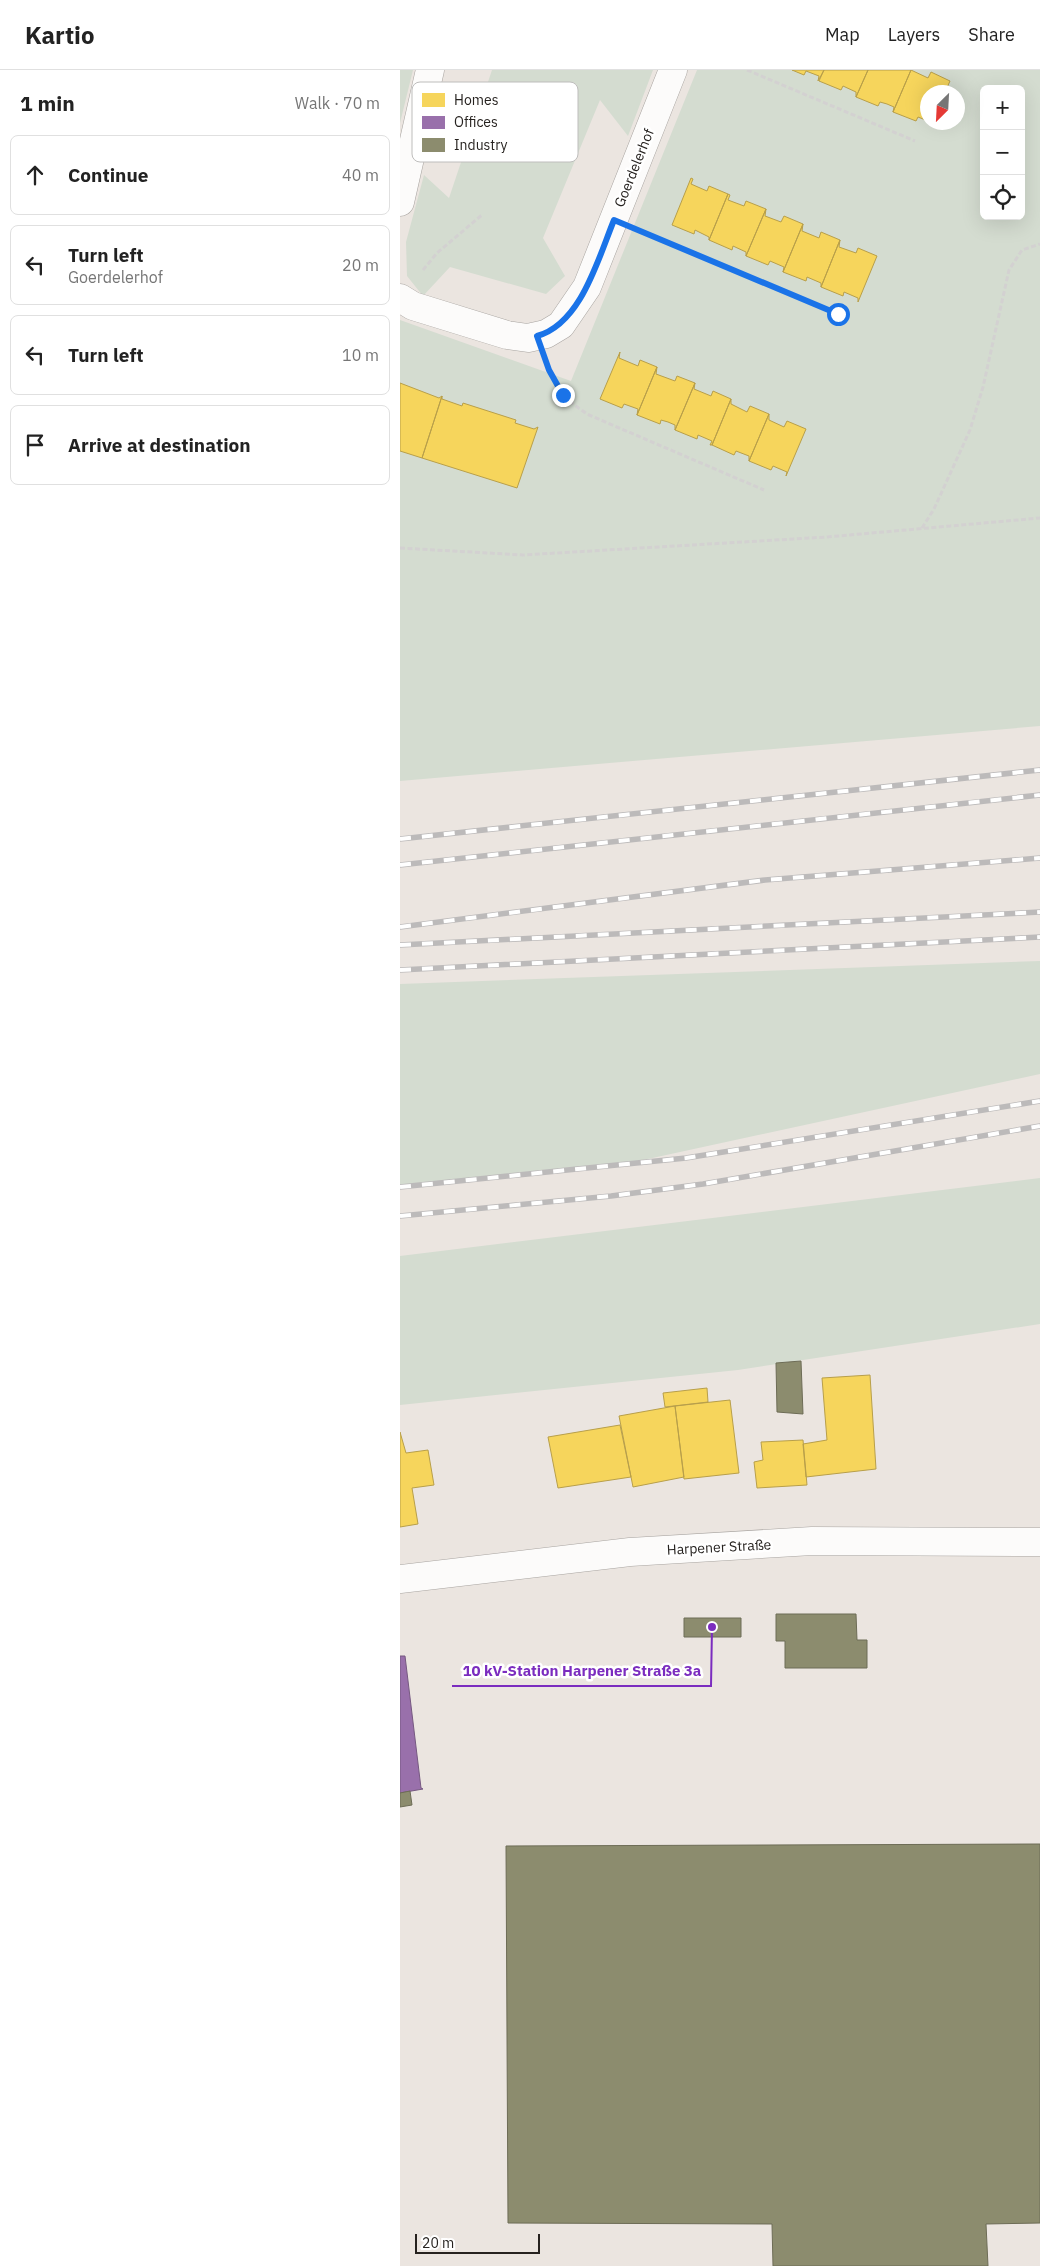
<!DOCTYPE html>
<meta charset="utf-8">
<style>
body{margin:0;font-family:"IBM Plex Sans",sans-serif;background:#f2f2f2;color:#222}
.controls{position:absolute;right:15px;top:15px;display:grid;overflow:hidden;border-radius:8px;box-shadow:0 5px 20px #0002}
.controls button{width:45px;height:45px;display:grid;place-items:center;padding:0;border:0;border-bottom:1px solid #e0e0e0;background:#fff;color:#222;font:25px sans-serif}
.compass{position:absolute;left:520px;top:15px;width:45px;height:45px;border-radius:50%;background:#fff;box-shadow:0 5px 20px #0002;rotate:204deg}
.scale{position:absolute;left:15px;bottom:12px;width:125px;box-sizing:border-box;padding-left:5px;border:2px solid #26221f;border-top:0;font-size:14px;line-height:18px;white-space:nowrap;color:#26221f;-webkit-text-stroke:4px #fff;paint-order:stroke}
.stop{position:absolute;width:15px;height:15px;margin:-11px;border:4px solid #1a73e8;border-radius:50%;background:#fff}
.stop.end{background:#1a73e8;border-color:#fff;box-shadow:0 1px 5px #0008}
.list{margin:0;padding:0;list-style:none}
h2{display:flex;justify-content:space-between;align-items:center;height:65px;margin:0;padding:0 20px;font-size:21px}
h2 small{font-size:16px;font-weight:400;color:#767676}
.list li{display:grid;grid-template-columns:32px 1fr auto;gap:15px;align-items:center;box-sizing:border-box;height:80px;margin:0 10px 10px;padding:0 10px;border:1px solid #e0e0e0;border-radius:8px}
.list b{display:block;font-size:19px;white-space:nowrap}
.list p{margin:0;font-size:16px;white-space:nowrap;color:#767676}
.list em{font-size:16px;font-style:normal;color:#767676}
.icon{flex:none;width:28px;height:28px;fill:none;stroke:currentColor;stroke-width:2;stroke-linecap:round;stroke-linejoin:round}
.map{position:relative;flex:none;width:640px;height:2196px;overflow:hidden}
header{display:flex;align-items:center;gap:30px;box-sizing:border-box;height:70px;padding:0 25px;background:#fff;border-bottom:1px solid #e0e0e0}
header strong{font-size:24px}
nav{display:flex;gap:28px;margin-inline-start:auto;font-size:18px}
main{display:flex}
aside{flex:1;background:#fff}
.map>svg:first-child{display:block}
.green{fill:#d4dcd0;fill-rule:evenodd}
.homes{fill:#f6d55c;stroke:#b89f4a}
.offices{fill:#9970ab;stroke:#765981}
.industry{fill:#8c8c6e;stroke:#6d6c56}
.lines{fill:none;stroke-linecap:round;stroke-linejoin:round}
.minor-casing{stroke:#a8a4a0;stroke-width:29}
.path{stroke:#d3d1d1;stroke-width:3;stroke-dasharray:5 2.5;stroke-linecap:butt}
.minor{stroke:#fcfbfa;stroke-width:28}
.rail-casing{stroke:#bcbaba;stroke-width:5.5}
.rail{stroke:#fff;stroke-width:4;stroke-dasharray:11;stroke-linecap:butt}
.route{stroke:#1a73e8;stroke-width:6}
.labels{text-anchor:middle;stroke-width:5;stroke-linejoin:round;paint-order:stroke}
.street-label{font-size:14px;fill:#26221f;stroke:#fff}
.key{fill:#fff;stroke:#bebdbc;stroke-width:1}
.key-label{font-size:14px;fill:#26221f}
.leader{fill:none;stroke:#7b2cbf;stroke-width:2}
.callout-dot{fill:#7b2cbf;stroke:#fff;stroke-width:2}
.callout-label{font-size:15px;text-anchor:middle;font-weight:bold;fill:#7b2cbf;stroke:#fff;stroke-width:5;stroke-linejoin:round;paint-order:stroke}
</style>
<header>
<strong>Kartio</strong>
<nav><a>Map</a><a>Layers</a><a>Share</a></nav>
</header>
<main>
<aside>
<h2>1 min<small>Walk · 70 m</small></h2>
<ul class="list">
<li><svg class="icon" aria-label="ahead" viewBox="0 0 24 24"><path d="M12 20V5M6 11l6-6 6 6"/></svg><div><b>Continue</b></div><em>40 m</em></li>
<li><svg class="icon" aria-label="left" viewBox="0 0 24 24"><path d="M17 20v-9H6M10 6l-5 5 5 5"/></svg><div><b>Turn left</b><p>Goerdelerhof</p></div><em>20 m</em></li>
<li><svg class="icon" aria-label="left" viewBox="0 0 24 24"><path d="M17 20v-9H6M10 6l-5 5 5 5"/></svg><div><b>Turn left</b></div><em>10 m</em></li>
<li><svg class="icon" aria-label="arrive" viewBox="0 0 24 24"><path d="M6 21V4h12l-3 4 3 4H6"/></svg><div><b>Arrive at destination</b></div></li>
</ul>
</aside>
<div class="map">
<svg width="640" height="2196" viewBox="0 0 640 2196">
<rect width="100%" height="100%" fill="#ebe5e0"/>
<path class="green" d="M0 0H13L0 53Z
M92 0H253L228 66 200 30 143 168 165 206 146 224 50 197 23 226 7 206 6 172 24 105 49 128Z
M297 0H640V656L0 711V250L171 311ZM584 19H621V146H584ZM528 22H558V52H528Z
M640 891V1004L211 1097 0 1117V914Z
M640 1108V1254L338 1300 0 1335V1186Z"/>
<path class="homes" d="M392 0H424L418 11 419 6 406 1 404 5Z
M424 0H468L456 27V22L443 16 441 20 419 11Z
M468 0H511L493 42 494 37 487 34 480 32 478 36 456 27Z
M511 0 528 8 531 2 550 11 545 22H528V51L518 47 516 51 493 42Z
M291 108 293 109 291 114 307 121 309 116 328 124 309 170V167L295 160 294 164 272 155Z
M328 124 330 125 328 130 344 136 346 131 366 139 346 186V182L333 176 332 180 309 170Z
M366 139 365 146 381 152 384 146 403 154 383 202 384 197 370 191 368 195 346 186Z
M403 154 402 161 419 168 421 162 440 170 421 217V213L407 207 406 211 383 202Z
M440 170 439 177 456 183 458 178 477 186 458 232V228L444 222 443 226 421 217Z
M220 282 219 288 238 296 240 290 257 297 237 345 238 339 224 334 222 338 200 329Z
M257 297 256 304 275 311 277 306 295 313 275 360V355L268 352 261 350 260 354 237 345Z
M0 313 39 328 42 326 22 388 0 381Z
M295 313 294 319 311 326 313 321 331 329 312 375H310L312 371 298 365 297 369 275 360Z
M42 326V329L62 336 63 333 116 350 115 353 134 359 138 357 117 418 22 388Z
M331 329V334L347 342 350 336 369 344 349 391V386L336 381 334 385 312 375Z
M369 344V350L384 357 387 351 406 359 386 406 387 402 373 396 371 400 349 391Z
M470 1305 476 1399 406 1407 403 1374 427 1370 422 1308Z
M307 1318 308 1332 265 1337 263 1323Z
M330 1330 339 1403 284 1409 275 1336Z
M275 1336 284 1407 233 1417 219 1346Z
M220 1355 231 1407 158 1418 148 1367Z
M0 1362 6 1383 28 1380 34 1415 12 1418 18 1454 0 1457Z
M403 1370 407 1415 357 1418 354 1392 363 1390 361 1372Z"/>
<path class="offices" d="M0 1586H5L21 1718 23 1719 0 1723Z"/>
<path class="industry" d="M401 1291 403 1344 377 1342 376 1293Z
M376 1544H456L457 1570H467V1598H385V1571H376Z
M284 1548H341V1567H284Z
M10 1721 12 1735 0 1737V1723Z
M640 1774V2153L586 2154 588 2196H373L372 2154 108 2153 106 1776Z"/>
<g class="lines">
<g class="minor-casing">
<path id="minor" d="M0 132 30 0
M0 228 13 236 107 265 128 268 146 264 161 255 187 217 273 0
M0 1509 230 1482 412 1471 640 1472"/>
</g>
<path class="path" d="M347 0 515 71
M247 164 438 244
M23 200 37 183 83 144
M149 300C159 321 169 333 189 345L364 420
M522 458 534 439 570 360 583 317 609 200 622 180 640 174
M0 478 123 485 427 467 640 448"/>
<use href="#minor" class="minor"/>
<g class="rail-casing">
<path id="rail" d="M0 769 640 700
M0 795 640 725
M0 857 365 810 640 788
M0 875 640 842
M0 900 640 867
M0 1117 286 1088 640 1031
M0 1146 211 1126 303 1114 640 1056"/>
</g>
<use href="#rail" class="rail"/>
</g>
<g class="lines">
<path class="route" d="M163 325 149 300 137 266C181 254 198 189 214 150L438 244"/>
</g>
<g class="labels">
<g class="street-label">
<text transform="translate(234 98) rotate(-68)" y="5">Goerdelerhof</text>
<text transform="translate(319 1477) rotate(-3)" y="5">Harpener Straße</text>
</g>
</g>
<rect x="12" y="12" width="166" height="80" rx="8" class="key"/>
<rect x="22" y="23" width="23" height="14" fill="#f6d55c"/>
<rect x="22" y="46" width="23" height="13" fill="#9970ab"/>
<rect x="22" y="68" width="23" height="14" fill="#8c8c6e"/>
<g class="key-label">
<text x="54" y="35">Homes</text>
<text x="54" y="57">Offices</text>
<text x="54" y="80">Industry</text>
</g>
<path class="leader" d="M312 1557L311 1616H52"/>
<circle class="callout-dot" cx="312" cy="1557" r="5"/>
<g class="callout-label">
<text x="182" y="1606">10 kV-Station Harpener Straße 3a</text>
</g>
</svg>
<div class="controls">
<button>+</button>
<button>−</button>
<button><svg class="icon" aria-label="locate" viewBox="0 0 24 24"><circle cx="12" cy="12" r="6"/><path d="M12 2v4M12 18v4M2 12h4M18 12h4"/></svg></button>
</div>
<svg class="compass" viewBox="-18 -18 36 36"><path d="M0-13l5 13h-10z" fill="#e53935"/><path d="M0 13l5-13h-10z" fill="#767676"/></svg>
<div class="scale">20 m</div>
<div class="stop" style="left:438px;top:244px"></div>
<div class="stop end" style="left:163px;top:325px"></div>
</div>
</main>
